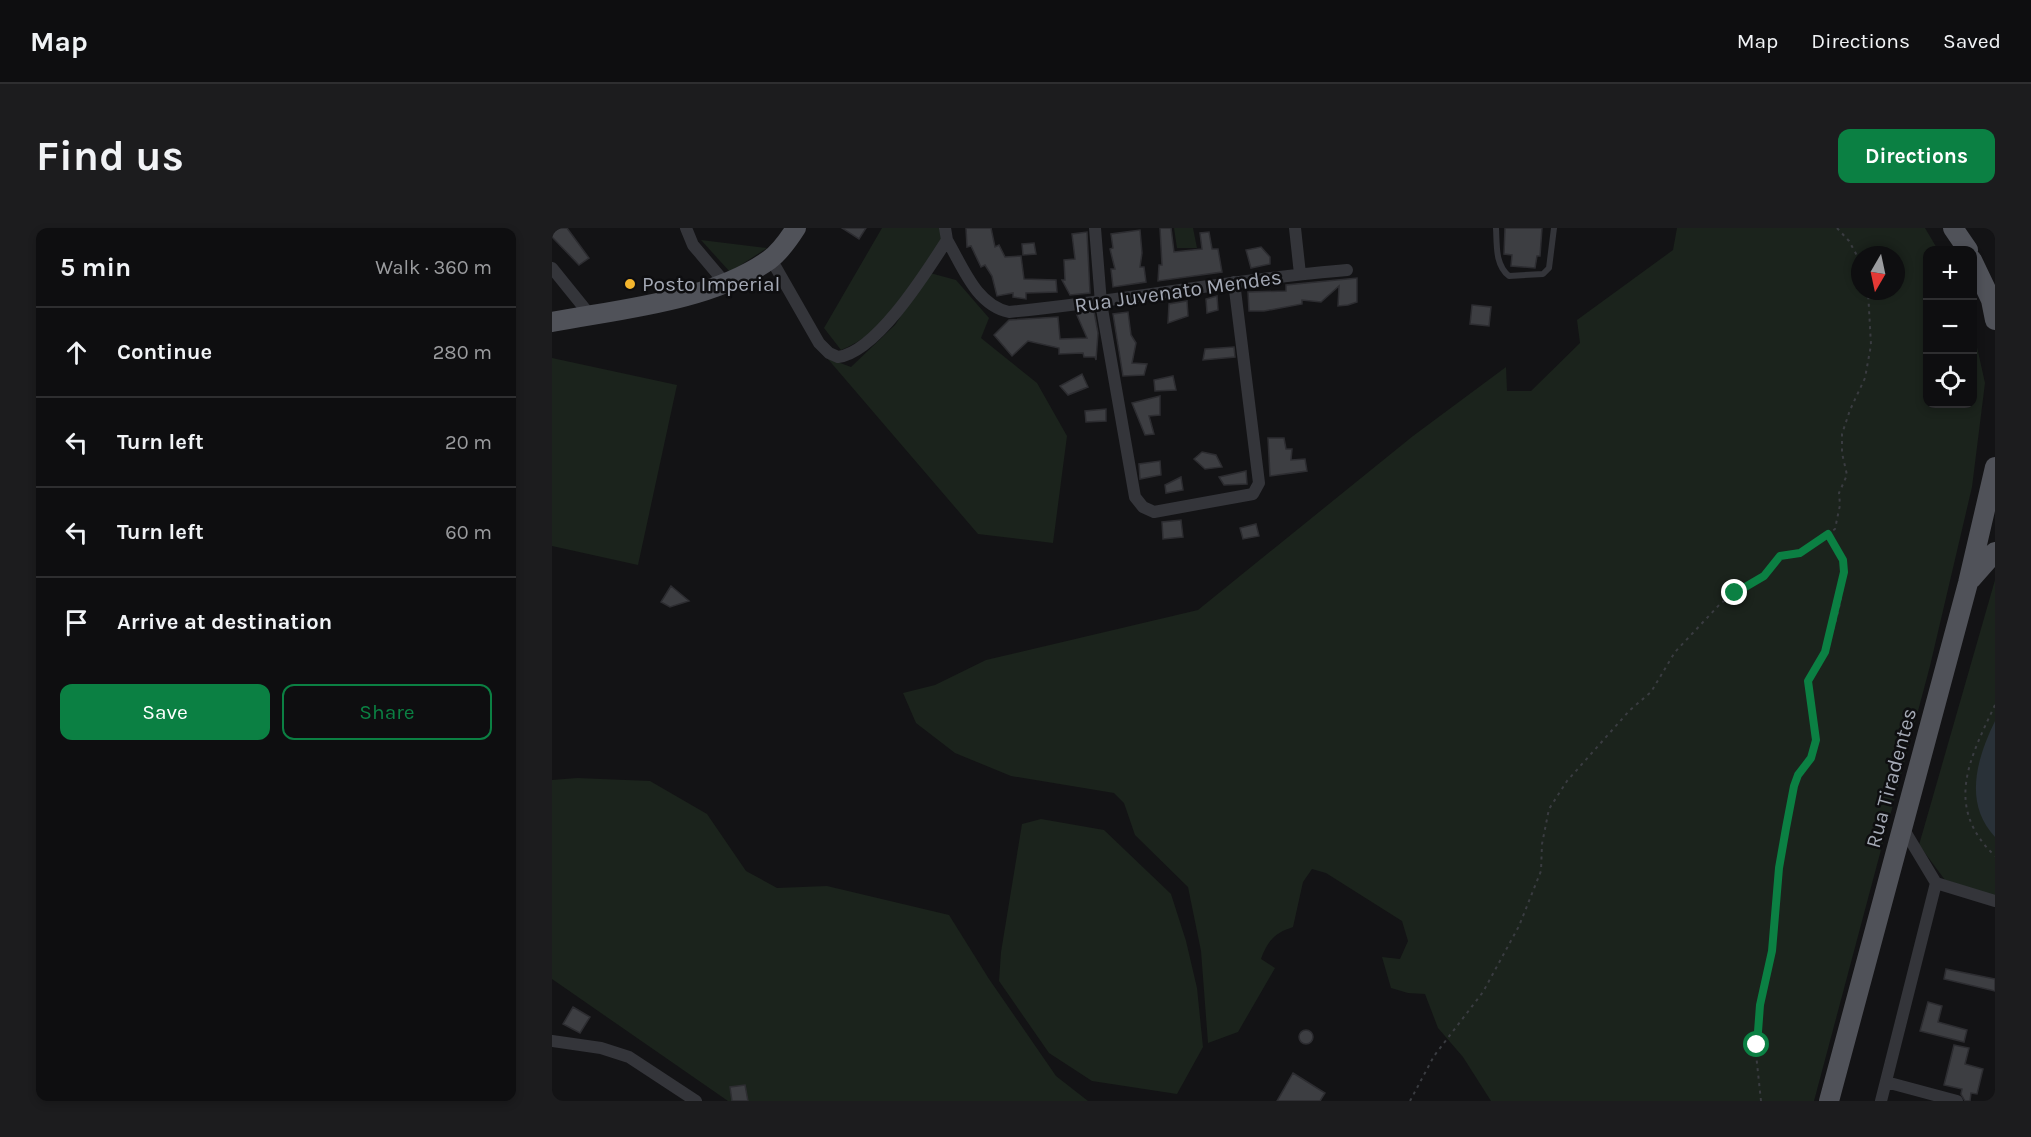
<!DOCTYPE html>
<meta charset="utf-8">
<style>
body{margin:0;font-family:Karla,sans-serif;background:#1c1c1e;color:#f1f3f6}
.controls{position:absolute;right:18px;top:18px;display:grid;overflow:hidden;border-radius:12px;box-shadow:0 3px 9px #0003}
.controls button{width:54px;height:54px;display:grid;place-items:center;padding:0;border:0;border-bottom:2px solid #2e2e30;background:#0e0e10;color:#f1f3f6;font:30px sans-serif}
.compass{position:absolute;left:1299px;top:18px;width:54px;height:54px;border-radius:50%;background:#0e0e10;box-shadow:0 3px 9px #0003;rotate:189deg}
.stop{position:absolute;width:18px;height:18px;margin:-14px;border:4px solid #0b8043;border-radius:50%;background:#fff}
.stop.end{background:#0b8043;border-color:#fff;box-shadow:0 2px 6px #0008}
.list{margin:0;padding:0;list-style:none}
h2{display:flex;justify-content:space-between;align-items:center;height:78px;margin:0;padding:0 24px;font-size:26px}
h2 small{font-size:20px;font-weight:400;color:#9b9c9f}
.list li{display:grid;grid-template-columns:39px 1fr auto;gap:18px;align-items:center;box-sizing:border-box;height:90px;padding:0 24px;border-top:2px solid #2e2e30}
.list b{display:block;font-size:22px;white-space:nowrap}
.list em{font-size:20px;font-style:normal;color:#9b9c9f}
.actions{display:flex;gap:12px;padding:18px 24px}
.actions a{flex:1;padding:14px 0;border:2px solid #0b8043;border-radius:12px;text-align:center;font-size:21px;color:#0b8043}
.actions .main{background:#0b8043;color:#fff}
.icon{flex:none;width:33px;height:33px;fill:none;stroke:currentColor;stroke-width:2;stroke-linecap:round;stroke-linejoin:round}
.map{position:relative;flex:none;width:1443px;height:873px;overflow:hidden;border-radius:12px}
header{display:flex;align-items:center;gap:36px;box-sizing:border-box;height:84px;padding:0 30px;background:#0e0e10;border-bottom:2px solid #2e2e30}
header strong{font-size:28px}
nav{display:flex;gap:33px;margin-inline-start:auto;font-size:21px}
.intro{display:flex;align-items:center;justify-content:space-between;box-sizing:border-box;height:144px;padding:0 36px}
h1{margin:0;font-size:42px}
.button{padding:15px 27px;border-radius:12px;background:#0b8043;color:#fff;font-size:21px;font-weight:700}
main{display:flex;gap:36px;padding:0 36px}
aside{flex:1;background:#0e0e10;border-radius:12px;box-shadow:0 3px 9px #0003}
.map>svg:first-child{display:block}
.green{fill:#1b231c;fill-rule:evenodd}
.water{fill:#293138}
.building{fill:#3d3e42;stroke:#2d2d31;stroke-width:1.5}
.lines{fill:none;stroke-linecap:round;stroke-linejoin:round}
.path{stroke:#3a3c41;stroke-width:2;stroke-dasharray:3 4.5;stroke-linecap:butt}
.service{stroke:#34353a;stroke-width:6}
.minor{stroke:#34353a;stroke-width:12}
.primary{stroke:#505259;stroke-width:20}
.route{stroke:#0b8043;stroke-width:8}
.poi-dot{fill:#f3b52d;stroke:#0e0e10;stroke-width:2}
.labels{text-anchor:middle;stroke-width:5;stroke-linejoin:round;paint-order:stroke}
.poi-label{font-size:21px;fill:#a4a9b5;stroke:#0e0e10;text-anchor:start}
.street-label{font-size:21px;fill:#a4a9b5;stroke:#0e0e10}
</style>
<header>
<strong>Map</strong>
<nav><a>Map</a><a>Directions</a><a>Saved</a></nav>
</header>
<div class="intro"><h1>Find us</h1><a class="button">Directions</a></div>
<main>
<aside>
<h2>5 min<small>Walk · 360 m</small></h2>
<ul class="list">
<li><svg class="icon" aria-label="ahead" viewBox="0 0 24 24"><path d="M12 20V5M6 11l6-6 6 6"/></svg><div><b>Continue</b></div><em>280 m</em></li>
<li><svg class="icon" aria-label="left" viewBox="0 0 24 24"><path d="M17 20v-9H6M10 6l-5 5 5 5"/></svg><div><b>Turn left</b></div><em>20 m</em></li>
<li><svg class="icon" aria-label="left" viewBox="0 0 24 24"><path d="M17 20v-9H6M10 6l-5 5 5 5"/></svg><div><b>Turn left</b></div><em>60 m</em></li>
<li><svg class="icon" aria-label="arrive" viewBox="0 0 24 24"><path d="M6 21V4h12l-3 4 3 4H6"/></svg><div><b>Arrive at destination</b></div></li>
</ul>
<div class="actions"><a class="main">Save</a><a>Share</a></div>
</aside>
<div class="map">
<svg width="1443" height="873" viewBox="0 0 1443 873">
<rect width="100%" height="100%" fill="#131315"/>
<path class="green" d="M330 0H389L392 10C364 52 338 102 289 122L272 100Z
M622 0H641L645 20H625Z
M1125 0H1373L1386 22H1376V176H1420L1421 101 1433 155 1420 259 1378 438 1262 873H939L911 829 886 800 873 766 856 765 839 760 830 729 848 731 856 713 850 693 774 645 760 641 751 654 741 699C723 705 716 712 709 731L723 740 686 804 656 815 649 723 636 659 583 607 572 575 562 565 459 548 403 525 364 495 351 465 383 457 434 432 646 382 861 208 954 139 955 163H979L1028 115 1025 92 1121 22ZM1308 27H1344V63H1308Z
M149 12 215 20 178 44Z
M378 45 404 52 437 90 429 110 485 155 515 208 501 315 426 306 275 130 299 139 343 97Z
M0 130 125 157 86 337 0 318Z
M1443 352V668L1393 652 1367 617Z
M25 550 98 553 155 586 194 643 225 660 275 658 397 687 437 751 504 848 536 873H176L0 751V552Z
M489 591 552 602 619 666 634 713 645 760 651 819 625 866 540 853 497 825 447 753 449 724 470 596Z"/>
<path class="water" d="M1443 493V609C1411 575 1425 530 1443 493Z"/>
<path class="building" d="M0 0H15L37 30 27 37 0 9Z
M290 0H314L307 11Z
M414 0H439L443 19 447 17 453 29 469 28 472 51 504 52 505 64 474 65V71L461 69V65L445 68 440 48 433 37 429 39 419 18 415 19Z
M608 0H619L622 24 650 21 648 5 657 4 660 21H666L670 44 606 53 607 37H610Z
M953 0H990L988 28H985L983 40 959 38 960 27 952 26Z
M588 2 590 25 588 39H592L594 54 561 59 559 41H563L558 21 561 20 559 6Z
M535 4 538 65 518 67 510 52H513L512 32 523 31 520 6Z
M482 15 484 26 471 27 470 16Z
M709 19 718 29V36L699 40 694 22Z
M805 50V74L796 77 786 78 787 58 769 74 750 72V76L712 83H697L696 64 734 63V57Z
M665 68 666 82 655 85 654 71Z
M635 73 636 88 616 95 617 76Z
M920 77 939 79 937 98 918 96Z
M542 83 546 105 544 132 543 129H532L531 125 507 126V120L476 113 460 128 442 107 457 92 506 89 508 111 535 110 524 85Z
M576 84 579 107 584 115 580 135 595 136 592 147 571 148 561 86Z
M682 119 683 129 651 132 653 121Z
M530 146 536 159 516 167 508 158Z
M621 148 624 162 603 163 602 152Z
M608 168V187L597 188 602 206 593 207 580 175Z
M554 181V193L534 194 533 183Z
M716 210H732L734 221H740L739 232 753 231 755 243 718 248Z
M650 224 664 227 670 239 653 241 642 231Z
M608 233 609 247 588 251 587 236Z
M694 243 695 256 672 257 667 249Z
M629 249 631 262 614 265 613 257Z
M629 292 631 309 611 311 610 294Z
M704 296 707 308 691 311 688 300Z
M119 358 137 373 118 379 109 374Z
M1394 741 1443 751V763L1392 751Z
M1376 774 1390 778 1386 794 1415 802 1412 814 1368 803Z
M21 779 38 789 28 805 11 796Z
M747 809a7 7 0 1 1 14 0a7 7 0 1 1-14 0Z
M1402 817 1417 820 1413 836 1431 841 1425 866 1419 865 1418 873H1413L1409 866 1410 861 1392 857Z
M741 845 773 865 768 873H725Z
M193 857 196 873H180L178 859Z"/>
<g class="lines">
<path class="path" d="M1285 0 1297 13 1308 33
M1443 477C1417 532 1392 579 1443 628
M858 873 882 828 931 764 967 698 989 643 990 616 997 581 1015 553 1078 482 1099 464 1123 424 1169 375 1212 348 1228 328 1255 321 1283 301 1288 277 1287 265 1295 247 1290 225V206L1298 182 1313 150 1319 117 1316 63
M1209 873 1204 826 1208 777 1220 723 1227 640 1242 558 1246 547 1259 530 1264 512 1256 453C1260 444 1267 438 1271 429 1281 406 1295 360 1291 335 1290 324 1283 315 1276 306"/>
<path class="service" d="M944 0C945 17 943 37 957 48L991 46 997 40 1002 0"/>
<path class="minor" d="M134 0 141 17 174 56
M393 0 395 12C411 39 424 77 457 84 570 73 682 51 795 42
M543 0 549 75 583 269 591 279 602 284 701 266 707 255 682 54
M743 0 748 46
M219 31 267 115 277 125 286 129C325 124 375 43 395 12
M0 40 38 87
M1351 600 1384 655 1443 673
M0 813 49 820 77 829 144 873
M1334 854 1405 873
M1329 873 1384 655"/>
<path class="primary" d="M1401 0 1416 22
M1420 32 1439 72 1443 92
M0 94C69 81 159 73 217 32 228 24 237 11 244 0
M1419 351 1443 324
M1277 873 1416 355 1443 239"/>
</g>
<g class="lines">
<path class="route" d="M1183 365 1212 348 1228 328 1248 325 1276 306 1291 332 1292 344 1273 424 1256 453 1264 512 1259 530 1246 547 1242 558 1234 600 1227 640 1220 723 1208 777 1205 817"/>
</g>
<circle class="poi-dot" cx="78" cy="56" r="6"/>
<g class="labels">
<g class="poi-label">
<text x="90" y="63">Posto Imperial</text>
</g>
<g class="street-label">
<text transform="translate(626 63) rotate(-8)" y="7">Rua Juvenato Mendes</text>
<text transform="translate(1339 550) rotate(-75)" y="7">Rua Tiradentes</text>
</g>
</g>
</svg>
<div class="controls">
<button>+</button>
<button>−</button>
<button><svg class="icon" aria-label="locate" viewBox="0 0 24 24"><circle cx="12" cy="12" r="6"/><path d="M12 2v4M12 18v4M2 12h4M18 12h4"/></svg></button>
</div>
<svg class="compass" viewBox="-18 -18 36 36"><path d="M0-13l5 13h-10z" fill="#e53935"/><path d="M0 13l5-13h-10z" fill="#9b9c9f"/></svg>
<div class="stop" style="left:1205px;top:817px"></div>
<div class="stop end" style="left:1183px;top:365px"></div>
</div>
</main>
